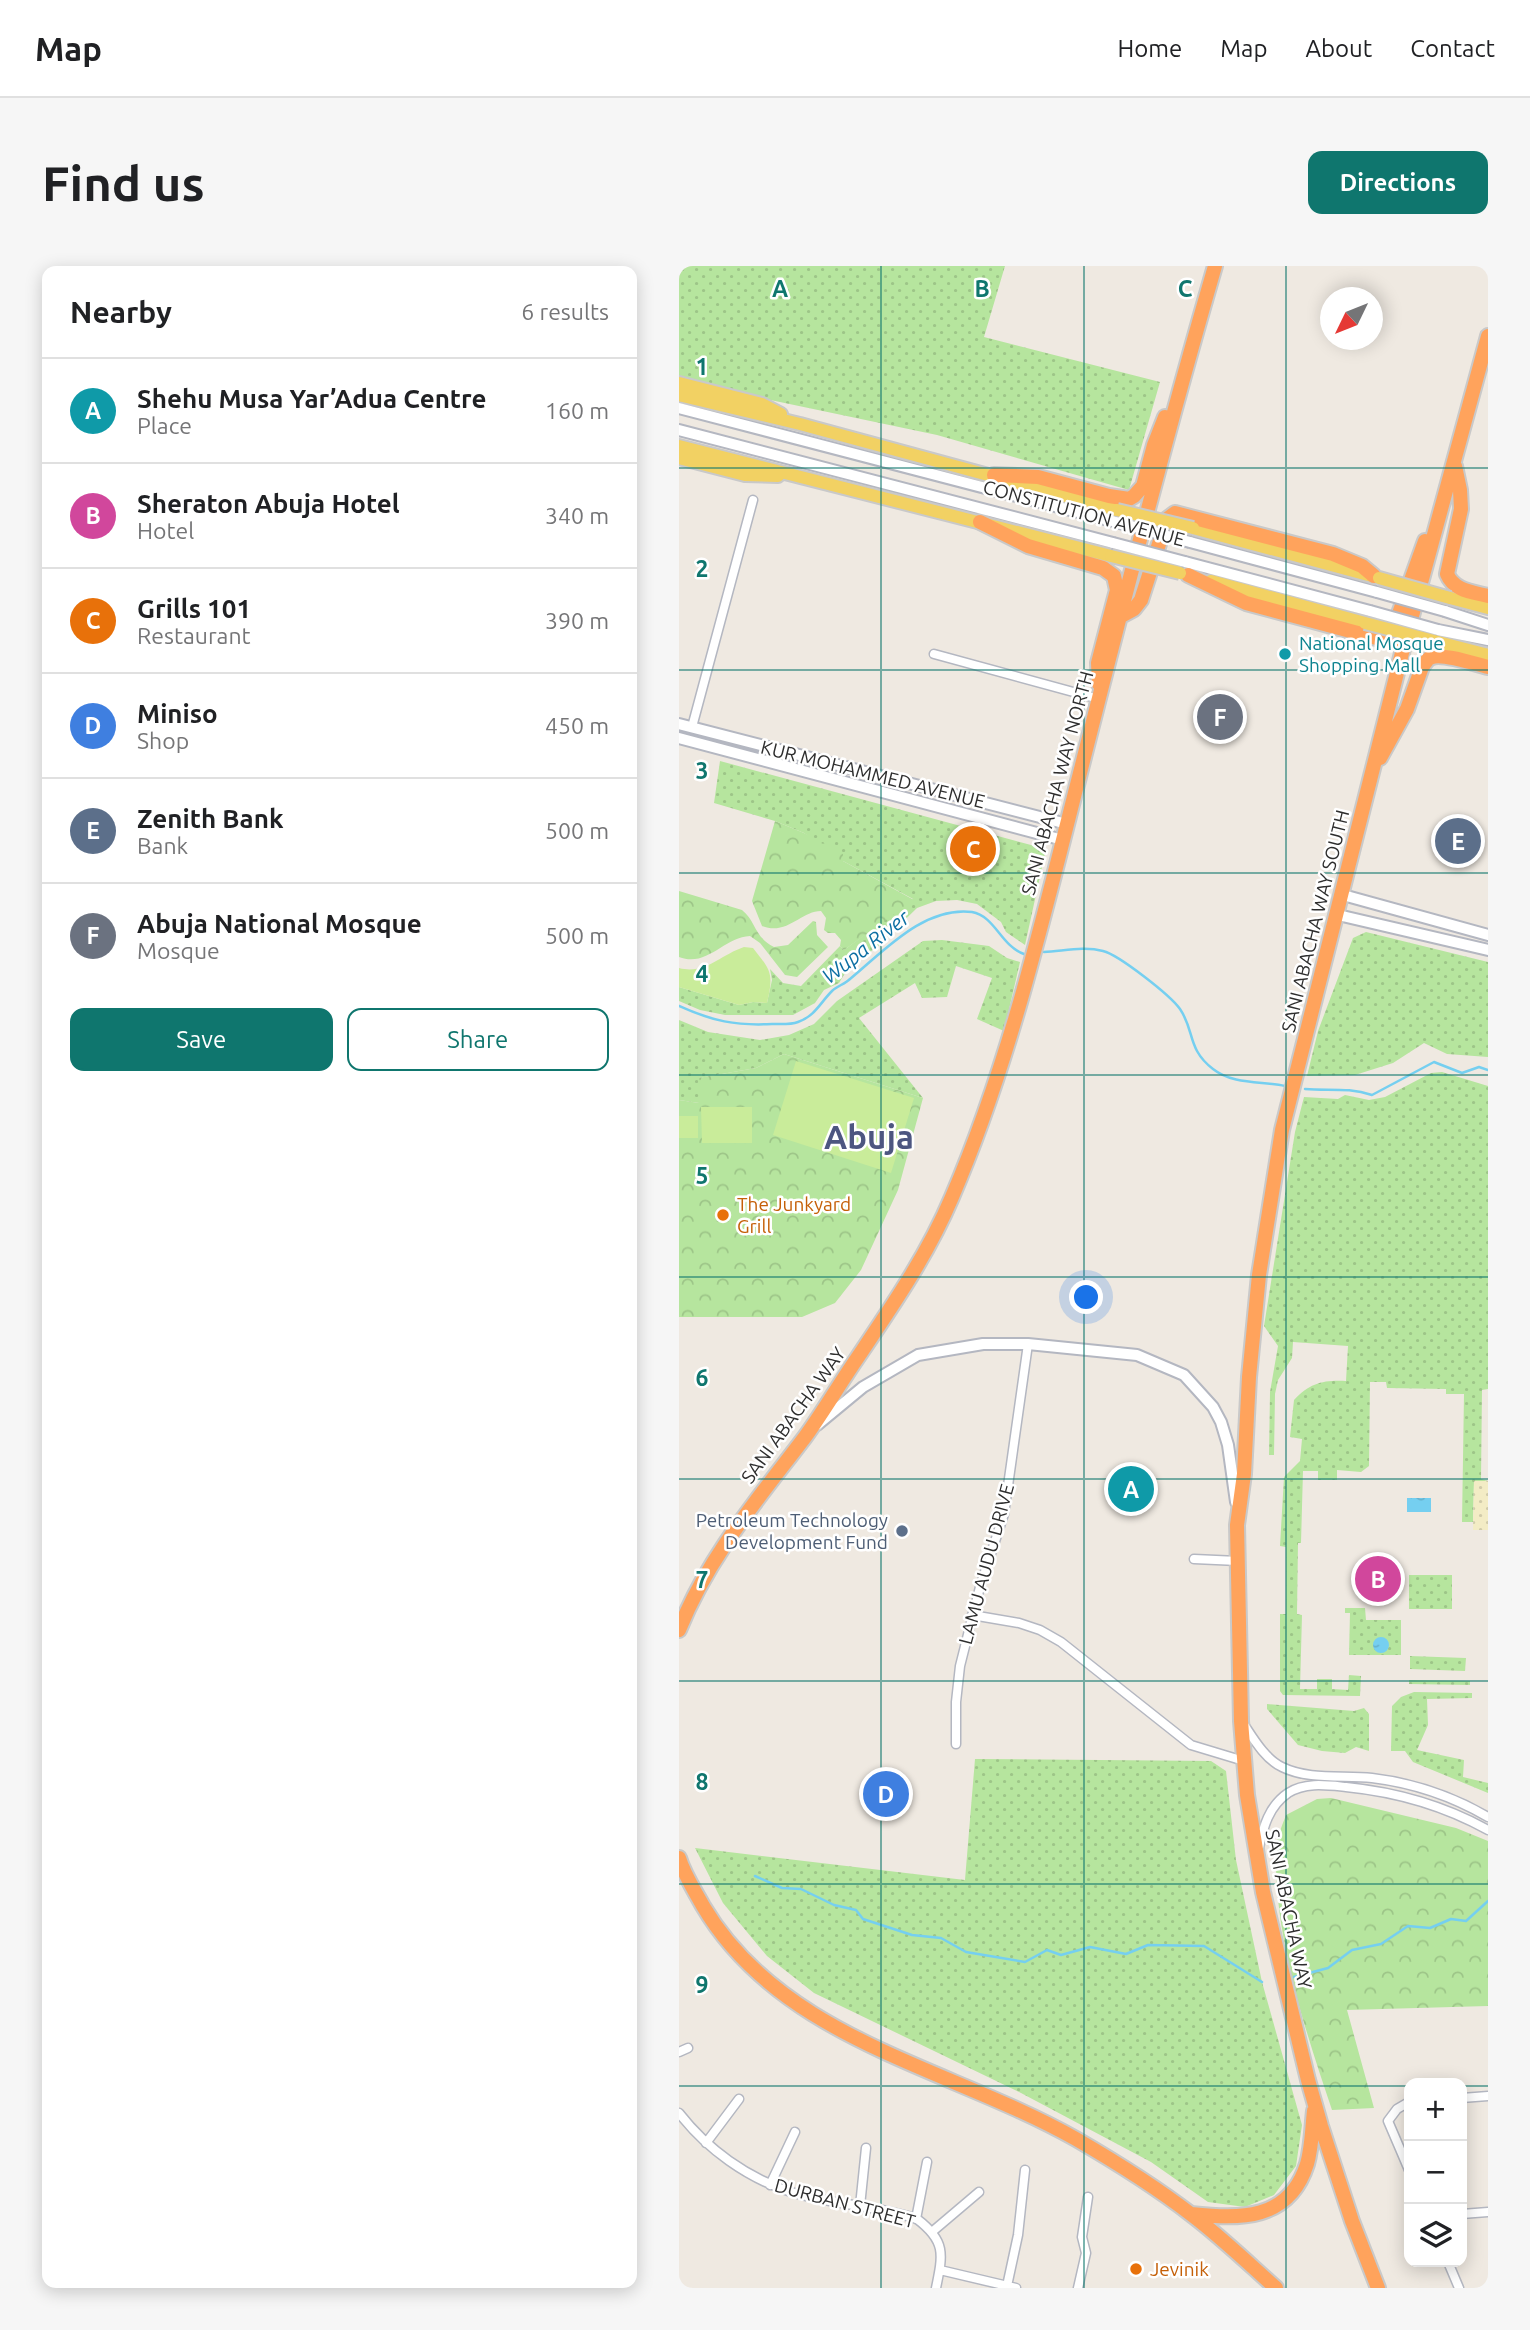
<!DOCTYPE html>
<meta charset="utf-8">
<style>
body{margin:0;font-family:Ubuntu,sans-serif;background:#f6f6f6;color:#202124}
.controls{position:absolute;right:21px;bottom:21px;display:grid;overflow:hidden;border-radius:14px;box-shadow:0 4px 18px #0003}
.controls button{width:63px;height:63px;display:grid;place-items:center;padding:0;border:0;border-bottom:2px solid #e0e0e0;background:#fff;color:#202124;font:35px sans-serif}
.compass{position:absolute;left:641px;top:21px;width:63px;height:63px;border-radius:50%;background:#fff;box-shadow:0 4px 18px #0003;rotate:227deg}
.you{position:absolute;left:408px;top:1032px;width:24px;height:24px;margin:-18px;border:5px solid #fff;border-radius:50%;background:#1a73e8;box-shadow:0 0 0 10px #1a73e833}
.badge{display:grid;place-items:center;width:46px;height:46px;border-radius:50%;background:#0f766e;color:#fff;font-size:23px;font-weight:700}
.pin{position:absolute;translate:-50% -50%;border:4px solid #fff;box-shadow:0 2px 7px #0006}
.list{margin:0;padding:0;list-style:none}
h2{display:flex;justify-content:space-between;align-items:center;height:91px;margin:0;padding:0 28px;font-size:30px}
h2 small{font-size:23px;font-weight:400;color:#757577}
.list li{display:grid;grid-template-columns:46px 1fr auto;gap:21px;align-items:center;box-sizing:border-box;height:105px;padding:0 28px;border-top:2px solid #e0e0e0}
.list b{display:block;font-size:26px;white-space:nowrap}
.list p{margin:0;font-size:23px;white-space:nowrap;color:#757577}
.list em{font-size:23px;font-style:normal;color:#757577}
.actions{display:flex;gap:14px;padding:21px 28px}
.actions a{flex:1;padding:16px 0;border:2px solid #0f766e;border-radius:14px;text-align:center;font-size:24px;color:#0f766e}
.actions .main{background:#0f766e;color:#fff}
.icon{flex:none;width:38px;height:38px;fill:none;stroke:currentColor;stroke-width:2;stroke-linecap:round;stroke-linejoin:round}
.map{position:relative;flex:none;width:809px;height:2022px;overflow:hidden;border-radius:14px}
header{display:flex;align-items:center;gap:42px;box-sizing:border-box;height:98px;padding:0 35px;background:#fff;border-bottom:2px solid #e0e0e0}
header strong{font-size:33px}
nav{display:flex;gap:38px;margin-inline-start:auto;font-size:24px}
.intro{display:flex;align-items:center;justify-content:space-between;box-sizing:border-box;height:168px;padding:0 42px}
h1{margin:0;font-size:49px}
.button{padding:18px 32px;border-radius:14px;background:#0f766e;color:#fff;font-size:24px;font-weight:700}
main{display:flex;gap:42px;padding:0 42px}
aside{flex:1;background:#fff;border-radius:14px;box-shadow:0 4px 18px #0003}
.map>svg:first-child{display:block}
.grass{fill:url(#grass-dots)}
.forest{fill:url(#forest-crowns)}
.sand{fill:url(#sand-dots)}
.pitch{fill:#c9ec9a}
.water{fill:url(#water-ripples)}
.lines{fill:none;stroke-linecap:round;stroke-linejoin:round}
.stream{stroke:#75cff0;stroke-width:2.5}
.street-casing{stroke:#b4b7c1;stroke-width:11}
.secondary-casing{stroke:#b4b7c1;stroke-width:14}
.primary-casing{stroke:#c9c9c9;stroke-width:16}
.highway-casing{stroke:#c9c9c9;stroke-width:18}
.street{stroke:#fff;stroke-width:8}
.secondary{stroke:#fff;stroke-width:10}
.primary{stroke:#f2d163;stroke-width:12}
.highway{stroke:#ffa35c;stroke-width:14}
.secondary-bridge-casing{stroke:#b4b7c1;stroke-width:14;stroke-linecap:butt}
.primary-bridge-casing{stroke:#c9c9c9;stroke-width:16;stroke-linecap:butt}
.secondary-bridge{stroke:#fff;stroke-width:10}
.primary-bridge{stroke:#f2d163;stroke-width:12}
.grid{fill:none;stroke:#0f766e;stroke-width:2;stroke-opacity:0.55}
.culture-dot{fill:#0f9aa8;stroke:#fff;stroke-width:2.5}
.food-dot{fill:#e8710a;stroke:#fff;stroke-width:2.5}
.service-dot{fill:#5c6f8a;stroke:#fff;stroke-width:2.5}
.labels{text-anchor:middle;stroke-width:5;stroke-linejoin:round;paint-order:stroke}
.street-label{font-size:19px;fill:#2e2e2e;stroke:#fff}
.culture-label{font-size:19px;fill:#0d838f;stroke:#fff;text-anchor:start}
.food-label{font-size:19px;fill:#c56008;stroke:#fff;text-anchor:start}
.service-label{font-size:19px;fill:#4e5e75;stroke:#fff;text-anchor:end}
.water-label{font-size:21px;font-style:italic;fill:#0d6fa3;stroke:#fff}
.town-label{font-size:33px;font-weight:bold;fill:#4d5680;stroke:#fff}
.grid-label{font-size:23px;text-anchor:middle;font-weight:bold;fill:#0f766e;stroke:#fff;stroke-width:5;stroke-linejoin:round;paint-order:stroke}
</style>
<header>
<strong>Map</strong>
<nav><a>Home</a><a>Map</a><a>About</a><a>Contact</a></nav>
</header>
<div class="intro"><h1>Find us</h1><a class="button">Directions</a></div>
<main>
<aside>
<h2>Nearby<small>6 results</small></h2>
<ul class="list">
<li><span class="badge" style="background:#0f9aa8">A</span><div><b>Shehu Musa Yar’Adua Centre</b><p>Place</p></div><em>160 m</em></li>
<li><span class="badge" style="background:#d1479c">B</span><div><b>Sheraton Abuja Hotel</b><p>Hotel</p></div><em>340 m</em></li>
<li><span class="badge" style="background:#e8710a">C</span><div><b>Grills 101</b><p>Restaurant</p></div><em>390 m</em></li>
<li><span class="badge" style="background:#3f7fe0">D</span><div><b>Miniso</b><p>Shop</p></div><em>450 m</em></li>
<li><span class="badge" style="background:#5c6f8a">E</span><div><b>Zenith Bank</b><p>Bank</p></div><em>500 m</em></li>
<li><span class="badge" style="background:#6b7280">F</span><div><b>Abuja National Mosque</b><p>Mosque</p></div><em>500 m</em></li>
</ul>
<div class="actions"><a class="main">Save</a><a>Share</a></div>
</aside>
<div class="map">
<svg width="809" height="2022" viewBox="0 0 809 2022">
<defs>
<pattern id="grass-dots" width="8" height="8" patternUnits="userSpaceOnUse" patternTransform="scale(1.75)"><rect width="8" height="8" fill="#b6e59e"/><path d="M2 2h.1M6 6h.1" fill="none" stroke="#9dc588" stroke-width="1.8" stroke-linecap="round"/></pattern>
<pattern id="forest-crowns" width="20" height="18" patternUnits="userSpaceOnUse" patternTransform="scale(1.75)"><rect width="20" height="18" fill="#b6e59e"/><path d="M2 6a3 3 0 1 1 6 0M12 15a3 3 0 1 1 6 0" fill="none" stroke="#9dc588"/></pattern>
<pattern id="sand-dots" width="8" height="8" patternUnits="userSpaceOnUse" patternTransform="scale(1.75)"><rect width="8" height="8" fill="#f3ecc5"/><path d="M2 2h.1M6 6h.1" fill="none" stroke="#d1cbaa" stroke-width="1.8" stroke-linecap="round"/></pattern>
<pattern id="water-ripples" width="26" height="14" patternUnits="userSpaceOnUse" patternTransform="scale(1.75)"><rect width="26" height="14" fill="#75cff0"/><path d="M2 4q2-2 4 0t4 0M15 11q2-2 4 0t4 0" fill="none" stroke="#66b2ce"/></pattern>
</defs>
<rect width="100%" height="100%" fill="#efe9e1"/>
<path class="grass" d="M0 0H326L305 71 481 116 450 224 258 169 0 115Z
M41 495 367 583 346 679 327 666 322 656 298 638 278 634 257 635 238 642 197 682 171 699 160 717 145 724 136 737 114 749H46L21 744 0 735V721L60 739 74 736 88 737 93 714 91 703 104 717 122 720 161 680 165 684 234 633 164 595 125 567 96 555 35 537Z
M687 666 809 696V791L768 788 745 777 714 797 676 809 628 810 639 765 674 672Z
M263 674 310 680 328 692 341 696 325 765 298 753 313 712 277 700 268 731 243 732 236 717 180 752 244 832 105 788 77 802 20 812V837L0 834V754L29 766 81 774 110 769 135 758 158 735 244 675Z
M763 806 809 820V1123L803 1124 802 1213 809 1215H795L794 1256H783L785 1128H767V1123L708 1122 707 1116H691L690 1200 682 1206 658 1204V1214H639V1205H624L622 1277H619L618 1348 623 1349 621 1423H638V1413H653V1423L669 1424 670 1409 682 1410 681 1430 604 1429 601 1425V1348H607V1281L601 1280 605 1211 621 1195 623 1173 611 1171 615 1134C631 1117 644 1114 667 1115L669 1080 614 1076 613 1092 599 1114 596 1128 595 1189H590L591 1126 599 1080 585 1060 616 866 625 831 659 833 666 829 690 834 706 831 752 807Z
M730 1309H773V1343H730Z
M666 1342H686L687 1354H722V1389H670L671 1347H666Z
M731 1390 787 1392 786 1405 731 1403Z
M730 1414 791 1415V1419L730 1418Z
M735 1426 793 1427V1432L748 1433 749 1459 738 1484 785 1494 784 1511 809 1517V1527L734 1496 726 1485H712L713 1440 722 1431Z
M588 1438 675 1445 685 1442 690 1448V1485L677 1481 666 1487 643 1485 619 1479 588 1443Z
M296 1493 532 1495 547 1505 557 1594 583 1716 623 1859 617 1900 595 1929 566 1941 529 1936 472 1896 342 1827 135 1727 88 1690 44 1637 16 1582 286 1614Z"/>
<path class="forest" d="M96 555 125 567 164 588V595L235 634 165 684 161 680 162 674 156 667H149L145 664 147 652 142 645C122 645 108 670 83 660L73 635Z
M0 625 63 644C77 655 75 671 95 681L109 679 134 655 137 656 138 669 149 681 118 711 106 709 81 677 71 670C45 671 28 702 0 691Z
M105 788 244 832 219 924 182 1004 156 1037 123 1051H0V834L20 837 19 812 77 802Z
M652 1532 777 1562 809 1575V1740L668 1744 695 1842 653 1844C626 1764 595 1670 597 1585 597 1573 603 1560 607 1549L638 1533Z"/>
<path class="sand" d="M795 1215H809V1264H794Z"/>
<path class="pitch" d="M65 681 74 682C92 705 95 707 88 737L74 736 60 739 0 721V702C26 709 41 689 65 681Z
M117 795 235 832 212 907 94 869Z
M22 841H73V877H23Z
M0 850H19V872H0Z"/>
<path class="water" d="M728 1232H752V1246H728Z
M694 1379a8 8 0 1 1 16 0a8 8 0 1 1-16 0Z"/>
<g class="lines">
<path class="stream" d="M365 686C385 685 405 680 424 685 440 689 491 729 501 743 516 765 508 783 534 803 554 819 583 815 606 820
M0 740C33 755 57 760 93 758 101 758 111 759 119 756 136 750 141 737 153 725 158 720 166 718 171 713 205 685 245 640 293 646 316 650 322 680 345 688
M626 823C650 825 669 821 693 829L755 796 783 807 800 801 809 804
M76 1610 103 1622 122 1623 155 1639 177 1644 184 1653 233 1669 262 1672 287 1686 346 1696 368 1684 382 1689 411 1681 447 1688 469 1679 525 1680 583 1716
M615 1711 649 1702 673 1684 702 1678 729 1660 751 1662 772 1653 787 1655 809 1635"/>
<g class="street-casing">
<path id="street" d="M255 388 420 433
M13 461 74 234
M515 1293 559 1295
M293 1349 340 1357 361 1364 382 1376 512 1479 565 1495
M564 1457C574 1472 586 1493 603 1501 629 1514 664 1509 693 1512 734 1517 773 1530 809 1551
M277 1478V1436L281 1400 301 1321 325 1248 349 1078
M580 1582C584 1561 590 1540 609 1527 626 1516 647 1519 667 1521 717 1526 764 1539 809 1564
M0 1786 9 1782
M783 1832 809 1830
M730 1836 718 1843 709 1855 730 1904
M0 1847C28 1883 68 1912 112 1926 153 1939 197 1939 238 1953 267 1975 264 1988 257 2022
M27 1877 60 1833
M91 1919 116 1866
M181 1940 187 1882
M783 1948 809 1946
M237 1953 248 1896
M254 1965 300 1926
M769 1996 780 2022
M261 2004 337 2022
M328 2020 339 1969 346 1904
M399 2022 407 1987 403 1971 409 1931"/>
</g>
<g class="secondary-casing">
<path id="secondary" d="M0 142 437 256
M0 164 434 277
M511 276 698 326
M506 296 691 345
M766 345 809 359
M759 364 809 374
M0 458 388 558
M0 472 384 574
M664 629 809 669
M659 649 809 684
M138 1159 184 1121 239 1089 304 1078H349L458 1089 505 1109 534 1141 542 1156 549 1179 557 1236"/>
</g>
<g class="primary-casing">
<path id="primary" d="M0 117 83 138 102 148
M0 129 121 158 438 244
M0 180 432 290
M0 192 66 209 99 210
M514 262 693 310
M532 315 686 357
M771 332 809 342
M755 375 809 389"/>
</g>
<g class="highway-casing">
<path id="highway" d="M776 200 781 224 782 243 768 308C775 325 793 326 809 330
M315 209 359 211 430 230 450 233 455 230 464 220 475 179 486 151
M301 256 349 280 424 302 435 310 438 324 419 397 420 418
M509 309 567 337 705 374 713 367 746 275
M442 350 455 343 462 334 488 253 496 247 654 288 683 300 695 310
M701 492 728 443 743 401C745 399 748 393 751 392 761 386 797 398 809 401
M0 1364C29 1291 79 1233 126 1171 145 1145 161 1117 179 1091 214 1039 249 988 273 931 331 796 364 652 400 511 443 340 487 169 536 0
M0 1592C5 1609 16 1625 24 1640 103 1774 270 1801 397 1873 435 1895 478 1922 513 1949 542 1971 569 1997 597 2022
M512 1948C561 1953 610 1955 628 1898 633 1881 633 1862 635 1845
M699 2022 673 1955 642 1860 629 1814 584 1626 568 1529 562 1455 558 1259 565 1208 570 1111 580 1009 603 864 724 383 809 70"/>
</g>
<use href="#street" class="street"/>
<use href="#secondary" class="secondary"/>
<use href="#primary" class="primary"/>
<use href="#highway" class="highway"/>
<g class="secondary-bridge-casing">
<path id="secondary-bridge" d="M437 256 511 276
M434 277 506 296
M698 326 766 345
M691 345 759 364"/>
</g>
<g class="primary-bridge-casing">
<path id="primary-bridge" d="M438 244 514 262
M432 290 501 307
M700 312 771 332
M686 357 755 375"/>
</g>
<use href="#secondary-bridge" class="secondary-bridge"/>
<use href="#primary-bridge" class="primary-bridge"/>
</g>
<path class="grid" d="M202 0V2022M405 0V2022M607 0V2022M0 202H809M0 404H809M0 607H809M0 809H809M0 1011H809M0 1213H809M0 1415H809M0 1618H809M0 1820H730M783 1820H809"/>
<circle class="culture-dot" cx="606" cy="388" r="7"/>
<g class="food-dot">
<circle cx="44" cy="949" r="7"/>
<circle cx="457" cy="2003" r="7"/>
</g>
<circle class="service-dot" cx="223" cy="1265" r="7"/>
<g class="labels">
<g class="street-label">
<text transform="translate(405 247) rotate(15)" y="7">CONSTITUTION AVENUE</text>
<text transform="translate(194 508) rotate(14)" y="7">KUR MOHAMMED AVENUE</text>
<text transform="translate(378 517) rotate(-75)" y="7">SANI ABACHA WAY NORTH</text>
<text transform="translate(636 655) rotate(-76)" y="7">SANI ABACHA WAY SOUTH</text>
<text transform="translate(114 1149) rotate(-54)" y="7">SANI ABACHA WAY</text>
<text transform="translate(307 1298) rotate(-75)" y="7">LAMU AUDU DRIVE</text>
<text transform="translate(610 1643) rotate(78)" y="7">SANI ABACHA WAY</text>
<text transform="translate(166 1937) rotate(15)" y="7">DURBAN STREET</text>
</g>
<g class="culture-label">
<text x="620" y="384">National Mosque<tspan x="620" dy="22">Shopping Mall</tspan></text>
</g>
<g class="food-label">
<text x="58" y="945">The Junkyard<tspan x="58" dy="22">Grill</tspan></text>
<text x="471" y="2010">Jevinik</text>
</g>
<g class="service-label">
<text x="209" y="1261">Petroleum Technology<tspan x="209" dy="22">Development Fund</tspan></text>
</g>
<g class="water-label">
<text transform="translate(187 681) rotate(-38)" y="7">Wupa River</text>
</g>
<g class="town-label">
<text x="190" y="883">Abuja</text>
</g>
</g>
<g class="grid-label">
<text x="101" y="31">A</text>
<text x="303" y="31">B</text>
<text x="506" y="31">C</text>
<text x="23" y="109">1</text>
<text x="23" y="311">2</text>
<text x="23" y="513">3</text>
<text x="23" y="716">4</text>
<text x="23" y="918">5</text>
<text x="23" y="1120">6</text>
<text x="23" y="1322">7</text>
<text x="23" y="1524">8</text>
<text x="23" y="1727">9</text>
</g>
</svg>
<div class="controls">
<button>+</button>
<button>−</button>
<button><svg class="icon" aria-label="layers" viewBox="0 0 24 24"><path d="M12 4l9 5-9 5-9-5zM3 14l9 5 9-5"/></svg></button>
</div>
<svg class="compass" viewBox="-18 -18 36 36"><path d="M0-13l5 13h-10z" fill="#e53935"/><path d="M0 13l5-13h-10z" fill="#757577"/></svg>
<div class="you"></div>
<div class="pin badge" style="left:452px;top:1223px;background:#0f9aa8">A</div>
<div class="pin badge" style="left:699px;top:1313px;background:#d1479c">B</div>
<div class="pin badge" style="left:294px;top:583px;background:#e8710a">C</div>
<div class="pin badge" style="left:207px;top:1528px;background:#3f7fe0">D</div>
<div class="pin badge" style="left:779px;top:575px;background:#5c6f8a">E</div>
<div class="pin badge" style="left:541px;top:451px;background:#6b7280">F</div>
</div>
</main>
